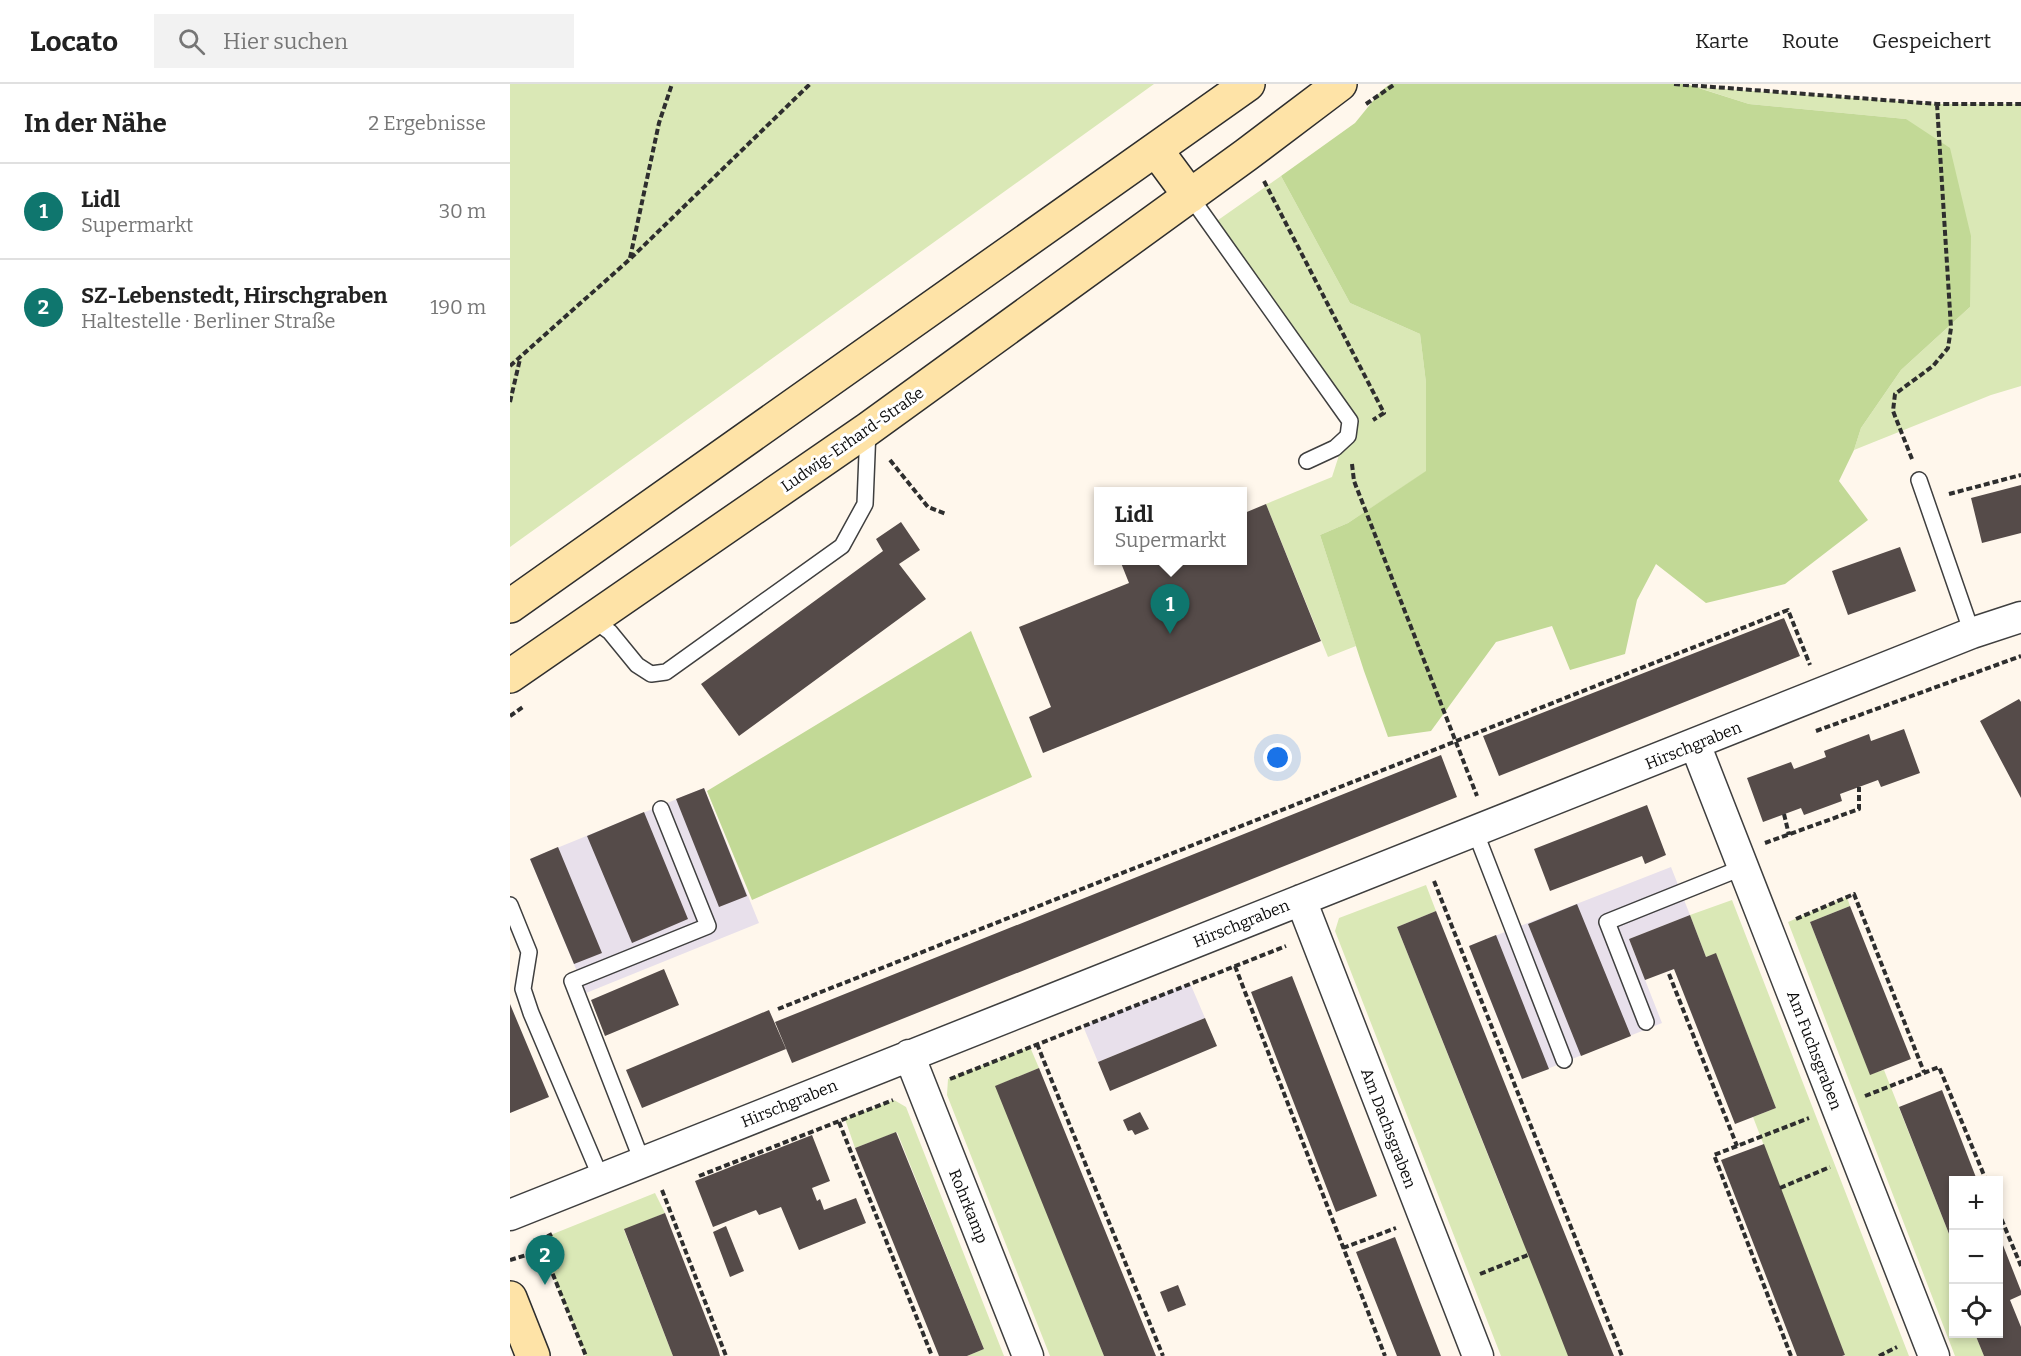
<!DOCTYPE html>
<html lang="de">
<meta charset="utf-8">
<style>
body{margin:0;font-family:Bitter,serif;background:#f2f2f2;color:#222}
.controls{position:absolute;right:18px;bottom:18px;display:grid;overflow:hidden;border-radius:0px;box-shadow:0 3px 9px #0003}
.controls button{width:54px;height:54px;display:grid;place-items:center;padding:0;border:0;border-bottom:2px solid #e0e0e0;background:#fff;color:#222;font:30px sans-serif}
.you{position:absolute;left:768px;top:674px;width:21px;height:21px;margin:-15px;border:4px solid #fff;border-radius:50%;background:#1a73e8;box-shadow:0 0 0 9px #1a73e833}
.badge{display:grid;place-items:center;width:39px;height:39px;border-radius:50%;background:#0f766e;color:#fff;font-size:20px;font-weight:700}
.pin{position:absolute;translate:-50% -50px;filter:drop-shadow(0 2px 3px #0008)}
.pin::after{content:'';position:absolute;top:32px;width:21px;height:18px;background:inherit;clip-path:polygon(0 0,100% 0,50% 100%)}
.popup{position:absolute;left:584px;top:403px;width:153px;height:78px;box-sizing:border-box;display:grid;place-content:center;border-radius:0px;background:#fff;filter:drop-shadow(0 2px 4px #0005);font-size:20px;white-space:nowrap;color:#767676}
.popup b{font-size:22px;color:#222}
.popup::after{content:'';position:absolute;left:50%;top:100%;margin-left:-12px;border:12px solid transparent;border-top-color:#fff}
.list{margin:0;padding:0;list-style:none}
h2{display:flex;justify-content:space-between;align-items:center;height:78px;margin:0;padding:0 24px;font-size:26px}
h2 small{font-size:20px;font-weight:400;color:#767676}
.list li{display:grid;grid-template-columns:39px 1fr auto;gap:18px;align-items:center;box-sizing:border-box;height:96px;padding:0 24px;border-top:2px solid #e0e0e0}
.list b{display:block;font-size:22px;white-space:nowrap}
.list p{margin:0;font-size:20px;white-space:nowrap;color:#767676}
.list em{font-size:20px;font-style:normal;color:#767676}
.icon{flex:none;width:33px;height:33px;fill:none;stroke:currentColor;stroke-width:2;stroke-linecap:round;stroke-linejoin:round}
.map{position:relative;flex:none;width:1511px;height:1272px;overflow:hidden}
header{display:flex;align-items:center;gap:36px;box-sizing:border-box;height:84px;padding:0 30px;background:#fff;border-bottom:2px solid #e0e0e0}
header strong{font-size:28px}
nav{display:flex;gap:33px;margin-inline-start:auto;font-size:21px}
.search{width:420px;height:54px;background:#f2f2f2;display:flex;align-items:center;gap:15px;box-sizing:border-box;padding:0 21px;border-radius:0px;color:#767676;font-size:22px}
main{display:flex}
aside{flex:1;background:#fff}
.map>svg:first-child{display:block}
.industrial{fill:#e8e0eb}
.green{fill:#dae8b6}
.forest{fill:#c2d996}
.building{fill:#554b49}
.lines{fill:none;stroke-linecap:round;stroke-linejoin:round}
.lane-casing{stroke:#3f3f3f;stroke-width:18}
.street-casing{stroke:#3f3f3f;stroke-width:33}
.secondary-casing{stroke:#2e2e2e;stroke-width:36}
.path{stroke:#2e2e2e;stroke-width:4;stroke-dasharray:6 3;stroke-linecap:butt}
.lane{stroke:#fff;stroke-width:15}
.street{stroke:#fff;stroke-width:30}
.secondary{stroke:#fee3a7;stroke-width:33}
.labels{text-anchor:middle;stroke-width:6;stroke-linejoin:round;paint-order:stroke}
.street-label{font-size:16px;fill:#0c0c0c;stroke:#fff}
</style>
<header>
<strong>Locato</strong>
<div class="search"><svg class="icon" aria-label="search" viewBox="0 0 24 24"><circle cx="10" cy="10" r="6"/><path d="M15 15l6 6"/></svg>Hier suchen</div>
<nav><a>Karte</a><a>Route</a><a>Gespeichert</a></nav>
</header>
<main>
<aside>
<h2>In der Nähe<small>2 Ergebnisse</small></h2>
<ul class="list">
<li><span class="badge">1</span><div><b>Lidl</b><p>Supermarkt</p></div><em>30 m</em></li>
<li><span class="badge">2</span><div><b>SZ-Lebenstedt, Hirschgraben</b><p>Haltestelle · Berliner Straße</p></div><em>190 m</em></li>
</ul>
</aside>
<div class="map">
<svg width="1511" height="1272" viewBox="0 0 1511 1272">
<rect width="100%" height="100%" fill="#fff7ec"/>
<path class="industrial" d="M194 704 249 839 76 909 20 775Z
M1161 783 1180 831 1119 855 1152 939 1012 995 959 862Z
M680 899 695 934 588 978 573 942Z"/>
<path class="green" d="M0 0H644L0 463Z
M1186 3 1427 20H1511V302L1481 311 1344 366 1351 344 1391 286 1460 223 1396 35 1239 20Z
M771 92 840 219 910 250 916 299 917 387 838 439 810 451 846 562 818 573 756 420 822 393 840 337 701 141Z
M916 801 926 827 887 843 1005 1139 1037 1212 1059 1272H991L825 847 829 834Z
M1337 813 1340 822 1300 838 1360 990 1374 986 1443 1160 1444 1250H1465L1474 1272H1445L1278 838Z
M1222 816 1399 1272H1335L1243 1033 1266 1024 1206 870 1196 873 1180 831Z
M520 963 529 984 486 1002 594 1272H540L437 1011 438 995Z
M384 1016 396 1023 494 1272H457L474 1265 387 1048 345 1064 335 1035Z
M145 1109 155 1129 114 1146 163 1272H76L33 1166 38 1152Z"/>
<path class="forest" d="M880 0H1176L1239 20 1396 35 1440 64 1461 152 1460 223 1391 286 1351 344 1344 366 1329 397 1358 436 1275 500 1196 519 1146 480 1127 516 1115 570 1060 586 1042 542 986 558 921 647 878 653 854 587 810 451 838 439 916 387V299L910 250 840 219 771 92 845 39 871 7Z
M461 547 522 693 242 816 197 707Z"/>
<path class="building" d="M1511 401V449L1472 459 1461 414Z
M756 420 811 557 533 669 519 633 541 623 509 543 619 499 611 479 616 477H732V430Z
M391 438 410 466 389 480 416 515 229 652 191 600 373 467 366 455Z
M1390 463 1406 507 1338 531 1322 487Z
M1274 534 1290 572 989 692 973 652Z
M1509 615 1511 618V714L1470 637Z
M1394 645 1410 689 1371 703 1368 696 1330 710 1332 717 1294 731 1291 724 1253 738 1237 694 1281 678 1284 685 1316 673 1314 667 1359 650 1361 657Z
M931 671 947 713 282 979 265 938Z
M194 704 237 812 209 823 166 715Z
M1137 721 1156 771 1135 780 1132 772 1040 807 1024 765Z
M134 728 178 835 122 859 77 752Z
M48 763 92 869 64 880 20 775Z
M1067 820 1121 952 1071 972 1018 840Z
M1340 822 1401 975 1360 991 1300 838Z
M926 827 1044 1123 1104 1272H1058L1035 1213 887 843Z
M1180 831 1196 873 1206 869 1266 1024 1225 1040 1164 885 1135 896 1119 855Z
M986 851 1039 985 1012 995 959 862Z
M154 885 169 921 95 952 81 916Z
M782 892 867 1112 826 1128 741 908Z
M0 920 39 1013 0 1029Z
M259 926 276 965 132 1024 116 986Z
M695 934 707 962 600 1007 588 978Z
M529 984 559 1058 646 1272H594L485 1002Z
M1432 1006 1467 1096H1443V1160L1389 1023Z
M630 1028 639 1045 625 1051 622 1046 618 1047 613 1036Z
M386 1048 474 1265 457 1272H429L345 1064Z
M302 1051 320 1097 302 1104 307 1117 310 1115 314 1126 346 1114 356 1139 289 1166 271 1123 249 1131 246 1126 203 1143 185 1097Z
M1254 1060 1335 1271 1332 1272H1287L1211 1076Z
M155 1129 208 1265 210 1272H163L114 1145Z
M216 1142 234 1187 220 1193 203 1148Z
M1489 1151 1511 1207V1211L1500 1216 1511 1243V1272H1474L1465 1250H1488Z
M885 1153 911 1221 931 1272H887L846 1168Z
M668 1201 676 1221 658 1228 650 1208Z"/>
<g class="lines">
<g class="lane-casing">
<path id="lane" d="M680 112 840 337 838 352 825 364 797 377
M1409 396 1462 549
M82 535 100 548 127 581 141 590 156 588 332 462 355 420 358 345
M965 747 1054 976
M0 821 19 868 13 905 21 929 91 1094
M1136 938 1097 838 1234 783
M132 1077 62 897 198 842 151 725"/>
</g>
<g class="street-casing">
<path id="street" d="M1185 660 1424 1272
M791 816 968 1272
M399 971 518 1272
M0 1131 1462 549 1511 533"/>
</g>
<g class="secondary-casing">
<path id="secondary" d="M646 66 680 112
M0 522 738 0
M0 592 358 345 736 71 830 0
M0 1214 23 1272"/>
</g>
<path class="path" d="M1164 0 1427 20H1511
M856 20 885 0
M754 97 874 329 863 336
M120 174 149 39 162 0
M0 282 120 175 300 0
M0 318 10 275
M1402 375 1383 327 1385 310 1423 282 1438 264 1441 244 1427 20
M380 376 418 423 436 430
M842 380 844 397 967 712
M1439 410 1511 391
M0 632 13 623
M1306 647 1511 572
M1274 730 1279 751
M1255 759 1349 725V703
M924 797 1112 1272
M1286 835 1344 810 1414 988
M725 882 875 1272
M1159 890 1227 1062
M268 925 1278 526 1300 581
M527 960 653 1272
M440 995 776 862
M1355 1012 1429 983 1476 1096
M329 1038 422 1272
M189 1092 383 1016
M1270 1104 1320 1083
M152 1106 216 1272
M1488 1127 1511 1182
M42 1150 38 1152 33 1166 76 1272
M833 1164 886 1144
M0 1176 33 1166
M970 1190 1018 1171
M1281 1272 1204 1071 1299 1034
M1369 1272 1387 1263"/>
<use href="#lane" class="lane"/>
<use href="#street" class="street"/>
<use href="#secondary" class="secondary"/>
</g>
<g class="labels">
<g class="street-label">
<text transform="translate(342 355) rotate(-35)" y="6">Ludwig-Erhard-Straße</text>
<text transform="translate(1183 661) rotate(-22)" y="6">Hirschgraben</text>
<text transform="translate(731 839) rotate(-22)" y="6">Hirschgraben</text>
<text transform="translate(1305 966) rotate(69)" y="6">Am Fuchsgraben</text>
<text transform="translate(279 1019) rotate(-22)" y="6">Hirschgraben</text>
<text transform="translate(879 1044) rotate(69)" y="6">Am Dachsgraben</text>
<text transform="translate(459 1122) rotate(68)" y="6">Rohrkamp</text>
</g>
</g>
</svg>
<div class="controls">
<button>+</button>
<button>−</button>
<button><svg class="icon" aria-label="locate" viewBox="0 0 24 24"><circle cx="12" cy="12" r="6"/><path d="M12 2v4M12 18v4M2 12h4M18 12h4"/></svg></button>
</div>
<div class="you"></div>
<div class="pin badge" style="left:660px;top:550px">1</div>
<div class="popup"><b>Lidl</b>Supermarkt</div>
<div class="pin badge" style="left:35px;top:1201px">2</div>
</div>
</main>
